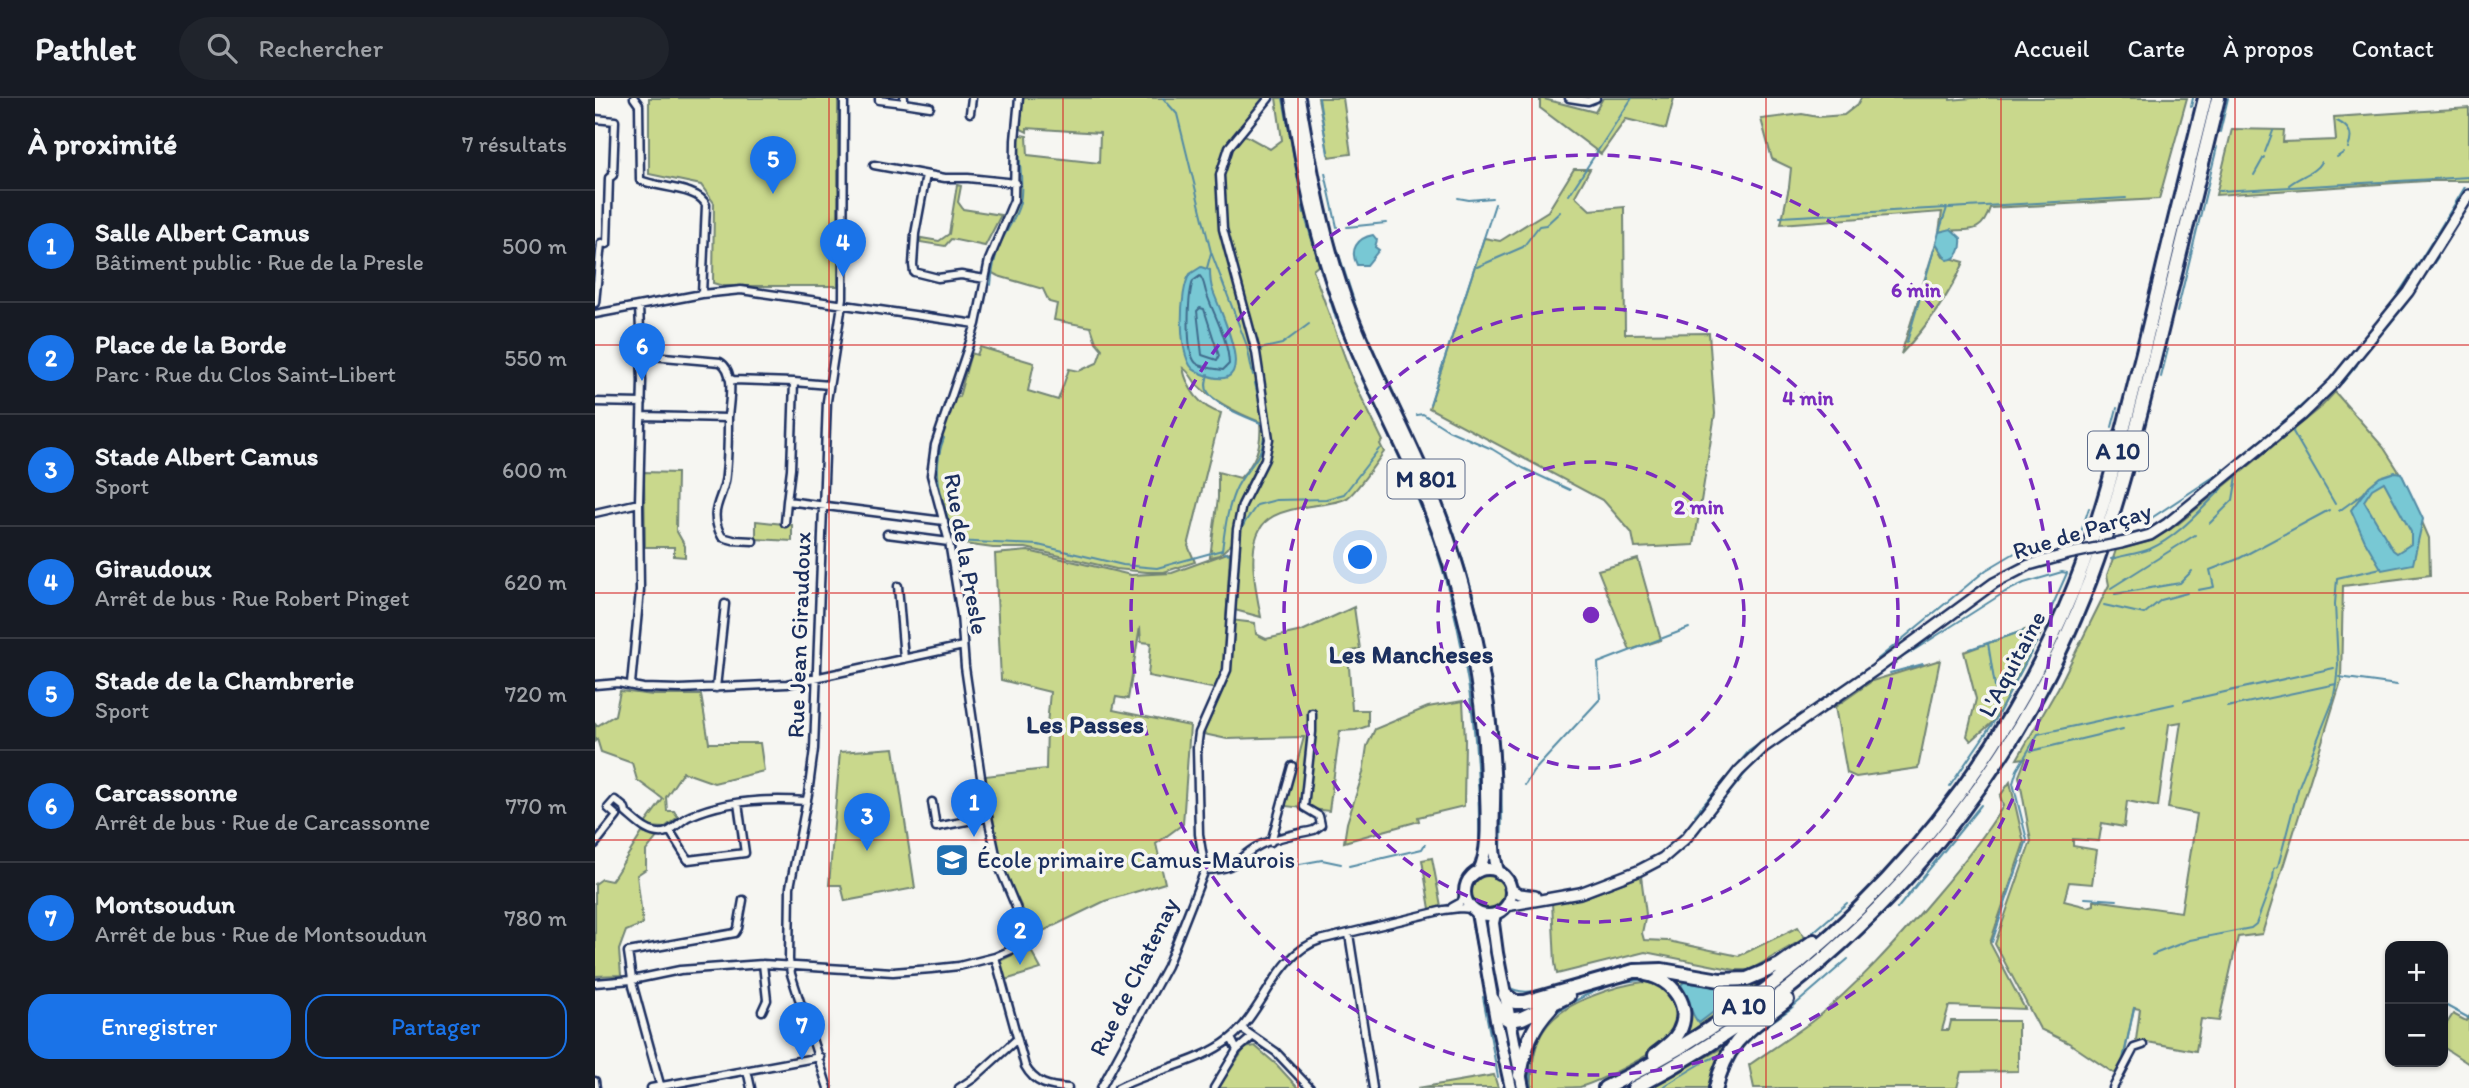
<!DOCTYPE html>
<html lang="fr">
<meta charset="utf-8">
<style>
body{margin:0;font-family:Itim,sans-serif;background:#20242c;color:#f1f3f6}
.controls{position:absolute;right:21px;bottom:21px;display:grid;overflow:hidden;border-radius:14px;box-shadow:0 2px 5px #0004}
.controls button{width:63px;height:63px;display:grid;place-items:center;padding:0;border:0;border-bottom:2px solid #363941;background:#171b24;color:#f1f3f6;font:35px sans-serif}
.you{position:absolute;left:766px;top:460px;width:24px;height:24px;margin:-18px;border:5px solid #fff;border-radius:50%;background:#1a73e8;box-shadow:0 0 0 10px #1a73e833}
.badge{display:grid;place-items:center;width:46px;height:46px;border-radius:50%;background:#1a73e8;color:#fff;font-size:23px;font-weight:700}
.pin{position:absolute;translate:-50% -58px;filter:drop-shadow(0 2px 4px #0008)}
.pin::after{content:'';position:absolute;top:37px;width:24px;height:21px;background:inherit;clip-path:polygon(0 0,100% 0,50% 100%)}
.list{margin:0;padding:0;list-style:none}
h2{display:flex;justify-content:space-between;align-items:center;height:91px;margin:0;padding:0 28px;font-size:30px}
h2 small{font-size:23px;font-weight:400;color:#9ea1a6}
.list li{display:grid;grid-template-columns:46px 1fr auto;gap:21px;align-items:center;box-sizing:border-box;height:112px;padding:0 28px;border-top:2px solid #363941}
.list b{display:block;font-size:26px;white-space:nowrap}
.list p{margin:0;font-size:23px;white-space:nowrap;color:#9ea1a6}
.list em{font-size:23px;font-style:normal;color:#9ea1a6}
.actions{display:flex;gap:14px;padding:21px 28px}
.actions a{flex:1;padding:16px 0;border:2px solid #1a73e8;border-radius:21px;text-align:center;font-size:24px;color:#1a73e8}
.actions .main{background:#1a73e8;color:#fff}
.icon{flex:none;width:38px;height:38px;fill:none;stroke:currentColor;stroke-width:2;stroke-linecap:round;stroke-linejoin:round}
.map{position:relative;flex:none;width:1874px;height:990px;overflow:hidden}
header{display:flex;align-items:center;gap:42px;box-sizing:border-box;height:98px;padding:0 35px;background:#171b24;border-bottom:2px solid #363941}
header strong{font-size:33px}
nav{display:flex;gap:38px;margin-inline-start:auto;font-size:24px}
.search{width:490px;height:63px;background:#20242c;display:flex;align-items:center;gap:18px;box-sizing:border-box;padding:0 24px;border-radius:38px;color:#9ea1a6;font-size:26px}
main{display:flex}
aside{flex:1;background:#171b24}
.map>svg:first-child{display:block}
.green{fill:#c9d88c;stroke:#728475;stroke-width:2;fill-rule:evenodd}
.water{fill:#78c8d4;stroke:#538ba5;stroke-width:2;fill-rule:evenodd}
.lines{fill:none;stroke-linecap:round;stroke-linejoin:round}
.shore{stroke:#406c8d;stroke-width:2}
.stream{stroke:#538ba5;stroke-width:2}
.street-casing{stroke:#1b2f5e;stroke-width:11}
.secondary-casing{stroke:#1b2f5e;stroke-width:14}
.primary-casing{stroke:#1b2f5e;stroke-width:16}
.highway-casing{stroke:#1b2f5e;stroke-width:18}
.street{stroke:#f6f6f2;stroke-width:6}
.secondary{stroke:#f6f6f2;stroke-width:9}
.primary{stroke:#f6f6f2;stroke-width:10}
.highway{stroke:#f6f6f2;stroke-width:12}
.secondary-bridge-casing{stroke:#1b2f5e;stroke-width:14;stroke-linecap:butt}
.secondary-bridge{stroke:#f6f6f2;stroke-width:9}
.grid{fill:none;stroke:#d62828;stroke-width:2;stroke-opacity:0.55}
.ring{fill:none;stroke:#7b2cbf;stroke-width:3.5;stroke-dasharray:12 9}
.labels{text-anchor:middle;stroke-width:7;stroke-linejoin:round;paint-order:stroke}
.shield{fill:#f6f6f2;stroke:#5d6b8a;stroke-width:2}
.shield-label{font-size:23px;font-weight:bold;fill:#1b2f5e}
.street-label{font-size:24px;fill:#1b2f5e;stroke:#f6f6f2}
.poi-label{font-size:24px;fill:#1b2f5e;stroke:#f6f6f2;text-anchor:start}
.neighbourhood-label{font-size:26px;font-weight:bold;fill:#1b2f5e;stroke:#f6f6f2}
.centre{fill:#7b2cbf;stroke:#f6f6f2;stroke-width:3.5}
.ring-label{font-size:21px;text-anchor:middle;font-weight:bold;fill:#7b2cbf;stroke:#f6f6f2;stroke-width:7;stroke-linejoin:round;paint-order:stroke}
</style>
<header>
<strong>Pathlet</strong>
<div class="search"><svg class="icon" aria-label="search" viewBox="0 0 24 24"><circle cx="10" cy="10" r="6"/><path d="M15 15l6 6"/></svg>Rechercher</div>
<nav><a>Accueil</a><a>Carte</a><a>À propos</a><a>Contact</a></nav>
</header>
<main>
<aside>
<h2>À proximité<small>7 résultats</small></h2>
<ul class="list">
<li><span class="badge">1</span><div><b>Salle Albert Camus</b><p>Bâtiment public · Rue de la Presle</p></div><em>500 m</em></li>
<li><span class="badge">2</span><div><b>Place de la Borde</b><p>Parc · Rue du Clos Saint-Libert</p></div><em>550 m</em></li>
<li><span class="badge">3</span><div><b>Stade Albert Camus</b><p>Sport</p></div><em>600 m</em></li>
<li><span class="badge">4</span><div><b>Giraudoux</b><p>Arrêt de bus · Rue Robert Pinget</p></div><em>620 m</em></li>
<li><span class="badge">5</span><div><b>Stade de la Chambrerie</b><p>Sport</p></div><em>720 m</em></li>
<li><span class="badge">6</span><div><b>Carcassonne</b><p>Arrêt de bus · Rue de Carcassonne</p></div><em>770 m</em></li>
<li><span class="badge">7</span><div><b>Montsoudun</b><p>Arrêt de bus · Rue de Montsoudun</p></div><em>780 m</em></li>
</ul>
<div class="actions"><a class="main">Enregistrer</a><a>Partager</a></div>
</aside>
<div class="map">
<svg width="1874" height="990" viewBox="0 0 1874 990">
<rect width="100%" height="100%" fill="#f6f6f2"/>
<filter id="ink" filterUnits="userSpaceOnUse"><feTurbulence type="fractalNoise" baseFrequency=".0143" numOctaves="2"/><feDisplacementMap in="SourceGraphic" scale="14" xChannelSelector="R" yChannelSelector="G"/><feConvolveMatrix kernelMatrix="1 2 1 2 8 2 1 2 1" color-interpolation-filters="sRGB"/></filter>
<g filter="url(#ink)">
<path class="green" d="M54 0H243V188H128L118 185 119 105 106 87 54 76Z
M424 0H674L646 35 675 51 687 42 681 0H691L706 94 724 167 718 172 759 284 788 343 785 346 789 354C782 363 760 396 752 400 741 406 717 407 704 410 694 412 682 415 674 421 648 439 661 493 666 519L636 511 640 443 624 457 615 459 623 400V374L645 380C661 364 667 347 665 324 642 315 620 304 602 287 597 281 595 274 588 270 592 290 605 310 626 315L593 448 600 464 569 474H552L521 471 431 450H398L354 444 336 377 337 364 355 302 364 299 376 255 382 257 385 249 439 265 433 293 463 302 474 271 484 273 502 265 507 251 501 244 496 229 459 222 462 206 454 204 448 191 403 178 392 172 416 111 421 36 432 38 433 57 504 65 505 35 432 30V34L422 29Z
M723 0H748L756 56 734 59Z
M945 0 1000 14 1008 0H1079L1071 31 1031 21 1006 56 945 10Z
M1266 0H1355V2L1378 0H1592L1564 101 1395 110C1385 142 1369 128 1344 134L1347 114 1186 126 1194 89 1196 70 1177 61 1166 21 1207 16 1223 19 1249 17 1263 6Z
M1874 10V83H1831L1621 97 1637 31 1689 32 1688 44 1741 42 1739 19Z
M979 71H995L980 98 995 112 1029 109 1030 236 1114 235 1120 316 1099 447 1040 450 1037 435 1009 403 834 310 889 140 905 143 953 113Z
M362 87 366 88 363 104 368 111 406 117 390 148 356 141 350 148 325 144 326 140 344 143 354 136Z
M1341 145 1348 158 1369 164C1354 199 1332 228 1306 256Z
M1740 294 1789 350 1808 380 1834 440 1835 477 1748 488 1746 583 1667 836 1643 839 1624 923 1606 921 1601 953 1541 942 1545 911 1539 910 1529 959 1520 976 1474 945 1445 931 1400 846 1436 743 1424 678 1431 660 1422 661 1463 590 1514 487 1512 477 1521 452 1556 443 1582 427 1728 307ZM1586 624 1573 710 1602 716 1586 814 1499 802V807L1493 809 1469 803 1474 784 1497 786 1502 752 1478 748V741L1504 743 1507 725 1529 729 1532 703 1563 709 1574 626Z
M49 374 82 375 81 432 90 448V459L79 458V449H50Z
M161 423 197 427V443L161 441Z
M433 453 536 477 577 475 635 454 631 525H635L636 522 660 525 661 536 671 541 707 533 759 509 765 551 753 554 757 612H773V628L761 632 745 633 734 713 690 708 709 639 632 641 604 635 622 591 553 578 556 545 546 544 545 529 533 601 521 599 518 612 595 628 588 726 561 746 570 785 510 803 440 837 406 766 390 678 451 671 452 627 455 594 406 582 400 456Z
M1043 461 1066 542 1035 552 1003 472Z
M1452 524 1400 622 1376 643 1372 638 1381 601 1369 554Z
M1345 562 1323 670 1261 679 1252 675 1240 609 1277 583Z
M25 593 58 597H106L114 645H165L169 673 119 685 88 674 71 699 72 713H79L83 719 69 730 55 729 50 726 68 701 42 682 37 665 6 654 2 641 0 643V626L2 628 20 617Z
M868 603 870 642 869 708 823 719 824 723 749 744 752 725 768 675 772 648 780 631 833 609Z
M299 650 320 790 250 803 246 787H234L245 654Z
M1415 684 1429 745 1395 845 1430 911 1354 908 1347 932H1354L1356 923H1423V973L1366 974 1362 990H1159L1154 967C1174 953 1196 939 1216 924 1262 888 1302 843 1340 798 1364 770 1388 741 1408 708L1405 698Z
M47 735 62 739 51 753V771L42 777 48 826 31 833 24 852 26 877 0 878V786L7 781 16 783 19 779Z
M837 760 846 808 835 811 827 762Z
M876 794a17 17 0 1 1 34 0a17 17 0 1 1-34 0Z
M1046 778 1051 816 1047 835 1049 842 1073 843 1144 858 1203 829 1210 840 1155 872H1140L1050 854 962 876 960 865 957 804 991 799Z
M434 849 446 871 410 882 405 863Z
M1075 876H1178L1085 941 1090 929 1072 880Z
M1049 884C1054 885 1060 886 1065 889 1082 898 1088 924 1075 940 1062 955 1005 983 985 989 972 990 952 990 937 990 935 941 950 916 997 898 1015 891 1030 886 1049 884Z
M1858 916 1871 923 1874 919V966L1848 949V931Z
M1132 947 1117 990H1056L1127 950Z
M660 948 682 967 703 990H623L650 950Z
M899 977 903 990H823Z"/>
<path class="water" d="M1356 131 1366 140C1367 150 1364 161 1352 162L1341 145 1344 134Z
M778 137 782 142 780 149 784 152 772 167H762C754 152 762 140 778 137Z
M606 169 615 172C615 179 615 186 618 193 627 218 671 306 601 273 582 264 584 191 595 176Z
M1800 374 1806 375 1828 421 1818 466 1787 472 1770 443 1756 412 1774 388 1785 379ZM1789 384 1816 434V446L1802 455 1798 452 1769 403 1777 391Z
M1089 884 1146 893 1104 925C1094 915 1094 899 1086 887Z"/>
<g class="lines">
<path class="shore" d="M605 178C609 183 609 187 611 194 619 218 633 240 634 266L628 272C621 271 607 270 601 265 590 255 593 197 598 183Z
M605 210 609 211 624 258 622 262 607 257 602 213Z"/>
<path class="stream" d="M568 0 582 16 616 154 652 248 658 277
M688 0 709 115
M711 0 721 63
M724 0 733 56
M1596 9 1598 0
M1742 23C1754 29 1759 36 1753 50
M650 24 670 0
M652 34 678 0
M1625 34 1633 0
M636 53 644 43
M1670 54 1678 33
M1742 59 1748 55
M730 75 742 129
M1659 77 1669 59
M1694 87C1705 78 1720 75 1726 64
M1624 93 1874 79
M974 97 1037 0
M863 100 874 102 897 100
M1354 110 1531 100
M1185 119 1352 110 1344 134
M711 122 741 221
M752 129 791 125
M737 135 762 212
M1848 149 1874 106
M882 169 928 149 944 128 951 127 965 114
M612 170 616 155
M396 187C397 172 400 157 406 144 413 130 422 118 425 104 429 85 424 67 424 48
M1582 214 1622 49
M764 219C792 286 827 350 853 418 892 524 911 639 906 752
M744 227 772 292
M1789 233 1810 207 1843 159
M659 235 662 245
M1312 244 1341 145
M665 251 687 246 714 226
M613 276C612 282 609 288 613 294 622 309 652 319 668 326
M1566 279 1573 251
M660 285 666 311
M1747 285 1762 267
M777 301C799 348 822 395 839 444 872 544 886 645 884 750
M835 306 900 106
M822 317 828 316 853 332 897 351 928 370 975 392
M1703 325 1741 290
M1699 328 1698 334 1740 406
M1517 329 1522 310
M349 340C334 377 350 406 359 443L443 447 528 467 562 470 627 452C630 431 632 412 640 393 650 369 669 362 669 334
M1638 365C1669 339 1702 314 1731 285 1788 228 1829 157 1870 89
M1542 373 1546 359
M1626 373 1628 371
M1744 413 1769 395
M1615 425 1638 402 1642 378
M1530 429 1552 423 1620 378
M1486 434 1494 410
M644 436 650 424 662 407 681 402 731 401 749 396 784 351
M1478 438 1486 433
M629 455 637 456 634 498
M637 456 638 447
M1516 461C1529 457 1542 456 1555 451 1583 439 1606 411 1628 390
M1516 490 1600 437
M1603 492 1619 489 1615 472 1643 461 1734 412
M1520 496 1585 485 1597 473
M1509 507 1549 516 1566 502 1592 495
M1393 545 1402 601
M1375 551 1428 533
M1283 561 1391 472 1423 453 1454 443
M1303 561 1316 554 1410 494 1429 485 1467 474 1472 475 1456 511
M628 571 630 556
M1295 575 1328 566
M1744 579 1802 587
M1233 597 1268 574
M1589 603 1739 570
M612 608 627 574
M1632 609 1741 586
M606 623 609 615
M1436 653 1528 631
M599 654V666
M930 687 938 674 1005 601 1003 565 1094 530
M1355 688 1400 622 1442 543
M1100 717 1154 653 1224 604
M1109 726 1157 667
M671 763 694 768 727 762 746 766
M754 768 827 751 830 746
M1054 774 1080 757 1104 733
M1490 800 1522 802
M1302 811 1386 707
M877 826 881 847
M1216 836 1252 805
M1397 844 1432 742 1418 685 1422 672 1443 636 1579 606
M907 850 910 869
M1557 857 1595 842 1656 830 1661 826 1678 781 1679 771 1683 768 1704 688 1738 603 1741 586 1743 567 1740 506 1742 480 1786 470
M994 880 1049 865 1095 870
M913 888C928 901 957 888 975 885
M888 899 903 979
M1848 906 1874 920
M954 920C978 901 1024 878 1055 883
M1155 939 1194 912 1253 861
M935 959V990
M1113 962 1124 957
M1527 966 1539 910
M1066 990 1107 965"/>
<g class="street-casing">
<path id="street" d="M39 0 44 7 45 82C62 90 104 89 111 107L107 196
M284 0V2L309 5V0
M974 0 993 3 1001 0
M309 5 335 9
M375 15 377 0
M0 21 20 23 18 77 14 80 12 146 6 145 0 205
M279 67 350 80H373L421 85
M331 77 320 136 318 167 319 174 343 180 366 177 390 181
M0 216 107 196 146 192 381 226
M46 257 125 264C141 273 134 304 133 320
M134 280 138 282 199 284
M234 287 199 284 196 371 192 403 349 423
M0 304 47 305
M47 318 133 320C133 339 133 357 131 376 130 400 111 411 127 439L138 442 158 443
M0 415 44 405
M190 425 192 403
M292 436 354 444
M303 488 309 561
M36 586 45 492 44 405 47 283 44 208
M0 587 23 585 48 590 85 591 192 586 368 548
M121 590 130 506
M337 704 341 729 393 719
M75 733 93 762 150 755 143 705
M676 744 697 668
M0 746 22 718 13 710 20 702 30 710 31 715C41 723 53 737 68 735 78 734 85 722 95 718 131 702 172 700 212 703
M610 772C645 771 640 760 665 747 681 739 702 736 719 732L726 727 724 718 709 709 717 634V615
M857 809 866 804 870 796
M754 836 778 990
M400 859 430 968C440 986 454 989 473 990
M0 885 37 882 85 872 168 866 298 874 336 871 364 868 400 859 421 850 428 844 430 831 403 766 394 724 386 679 370 569 366 517 354 444 336 377 340 347 381 226 394 162 419 102 420 42 424 0
M167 913 172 902 168 866
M646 930 681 954 715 990
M642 952 657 939
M152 972 156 990
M0 983 1 990
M56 990 225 959
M66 990 38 888 33 854 140 835 143 830 148 802
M233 990 196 876 194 862 195 789 213 696 219 651 232 303 248 200 249 0
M364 990 379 980 422 941
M506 990 572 868 610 772 604 736 602 650 604 635 632 572 642 431 647 407 670 361 674 341 661 254 628 131 625 77 634 49 674 0
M523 990C559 971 604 966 636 940 669 913 682 855 725 842L849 812 865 810 877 811
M619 990 642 952 636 940
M1518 990 1539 950 1548 947"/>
</g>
<g class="secondary-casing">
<path id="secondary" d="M1526 445 1555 437 1572 426 1706 317 1739 285 1813 194 1874 97
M915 791 925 796 940 798
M911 808 985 795 1043 773 1068 760 1091 740 1144 673 1169 649 1280 572 1399 485 1434 467 1473 456"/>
</g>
<g class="primary-casing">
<path id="primary" d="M696 0C707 72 721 142 746 211 768 273 800 330 826 390 865 482 890 588 891 689 891 715 895 750 884 773
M704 0C717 75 730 150 758 221 781 279 811 333 835 391 850 427 862 464 872 502 887 558 896 616 899 674 901 702 894 752 904 775
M870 794a23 23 0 1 1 46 0a23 23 0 1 1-46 0Z
M882 815 901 922 916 990
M900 816 898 825 902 855 928 990"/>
</g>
<g class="highway-casing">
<path id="highway" d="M1051 876C1077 881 1098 908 1084 934 1079 944 1069 950 1060 957
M910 897 920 904H930L1039 873 1067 872 1125 882 1152 881 1185 867 1219 843
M898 902 906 917 914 922 927 920 973 898
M925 977C930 949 936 930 956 909
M1010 990C1223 886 1392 707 1480 487 1510 411 1528 332 1548 254 1568 169 1589 85 1610 0
M1039 990C1244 884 1413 700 1495 482 1524 405 1543 325 1563 245 1583 164 1603 82 1623 0
M1121 990C1131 942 1156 930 1192 902"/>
</g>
<use href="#street" class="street"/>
<use href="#secondary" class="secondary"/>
<use href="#primary" class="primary"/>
<use href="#highway" class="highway"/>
<g class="secondary-bridge-casing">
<path id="secondary-bridge" d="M1473 456 1526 445"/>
</g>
<use href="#secondary-bridge" class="secondary-bridge"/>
</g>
</g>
<path class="grid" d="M234 0V990M468 0V990M703 0V990M937 0V990M1171 0V990M1406 0V990M1640 0V990M0 247H1874M0 495H1874M0 742H1874"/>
<g class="ring">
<circle cx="996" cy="517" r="153"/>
<circle cx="996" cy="517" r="307"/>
<circle cx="996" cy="517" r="460"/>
</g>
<defs>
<g id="school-square" transform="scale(1.75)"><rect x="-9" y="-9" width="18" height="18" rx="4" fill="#1f6fb2" stroke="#f6f6f2"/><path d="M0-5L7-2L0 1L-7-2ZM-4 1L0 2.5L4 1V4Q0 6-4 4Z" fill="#fff"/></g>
</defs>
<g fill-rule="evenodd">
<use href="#school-square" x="357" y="762"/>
</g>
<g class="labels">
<g class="shield">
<rect x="1493" y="333.5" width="60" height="39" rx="5"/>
<rect x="792.5" y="361.5" width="77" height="39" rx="5"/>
<rect x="1119" y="888.5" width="60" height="39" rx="5"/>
</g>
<g class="shield-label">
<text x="1523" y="361">A 10</text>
<text x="831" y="389">M 801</text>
<text x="1149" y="916">A 10</text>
</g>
<g class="street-label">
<text transform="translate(1487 433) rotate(-17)" y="8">Rue de Parçay</text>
<text transform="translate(371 456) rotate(80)" y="8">Rue de la Presle</text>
<text transform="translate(204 537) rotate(-88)" y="8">Rue Jean Giraudoux</text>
<text transform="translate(1417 566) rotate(-62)" y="8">L'Aquitaine</text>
<text transform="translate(539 879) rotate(-64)" y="8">Rue de Chatenay</text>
</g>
<g class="poi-label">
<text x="382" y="770">École primaire Camus-Maurois</text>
</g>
<g class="neighbourhood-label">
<text x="816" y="565">Les Mancheses</text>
<text x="490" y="635">Les Passes</text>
</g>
</g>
<circle cx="996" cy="517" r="10" class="centre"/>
<g class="ring-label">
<text x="1321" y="199">6 min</text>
<text x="1213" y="307">4 min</text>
<text x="1104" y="416">2 min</text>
</g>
</svg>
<div class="controls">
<button>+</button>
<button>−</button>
</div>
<div class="you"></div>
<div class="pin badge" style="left:379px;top:739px">1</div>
<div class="pin badge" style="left:425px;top:867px">2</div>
<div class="pin badge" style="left:272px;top:753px">3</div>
<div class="pin badge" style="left:248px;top:179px">4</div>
<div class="pin badge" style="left:178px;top:96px">5</div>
<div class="pin badge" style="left:47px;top:283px">6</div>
<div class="pin badge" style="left:207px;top:962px">7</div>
</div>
</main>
